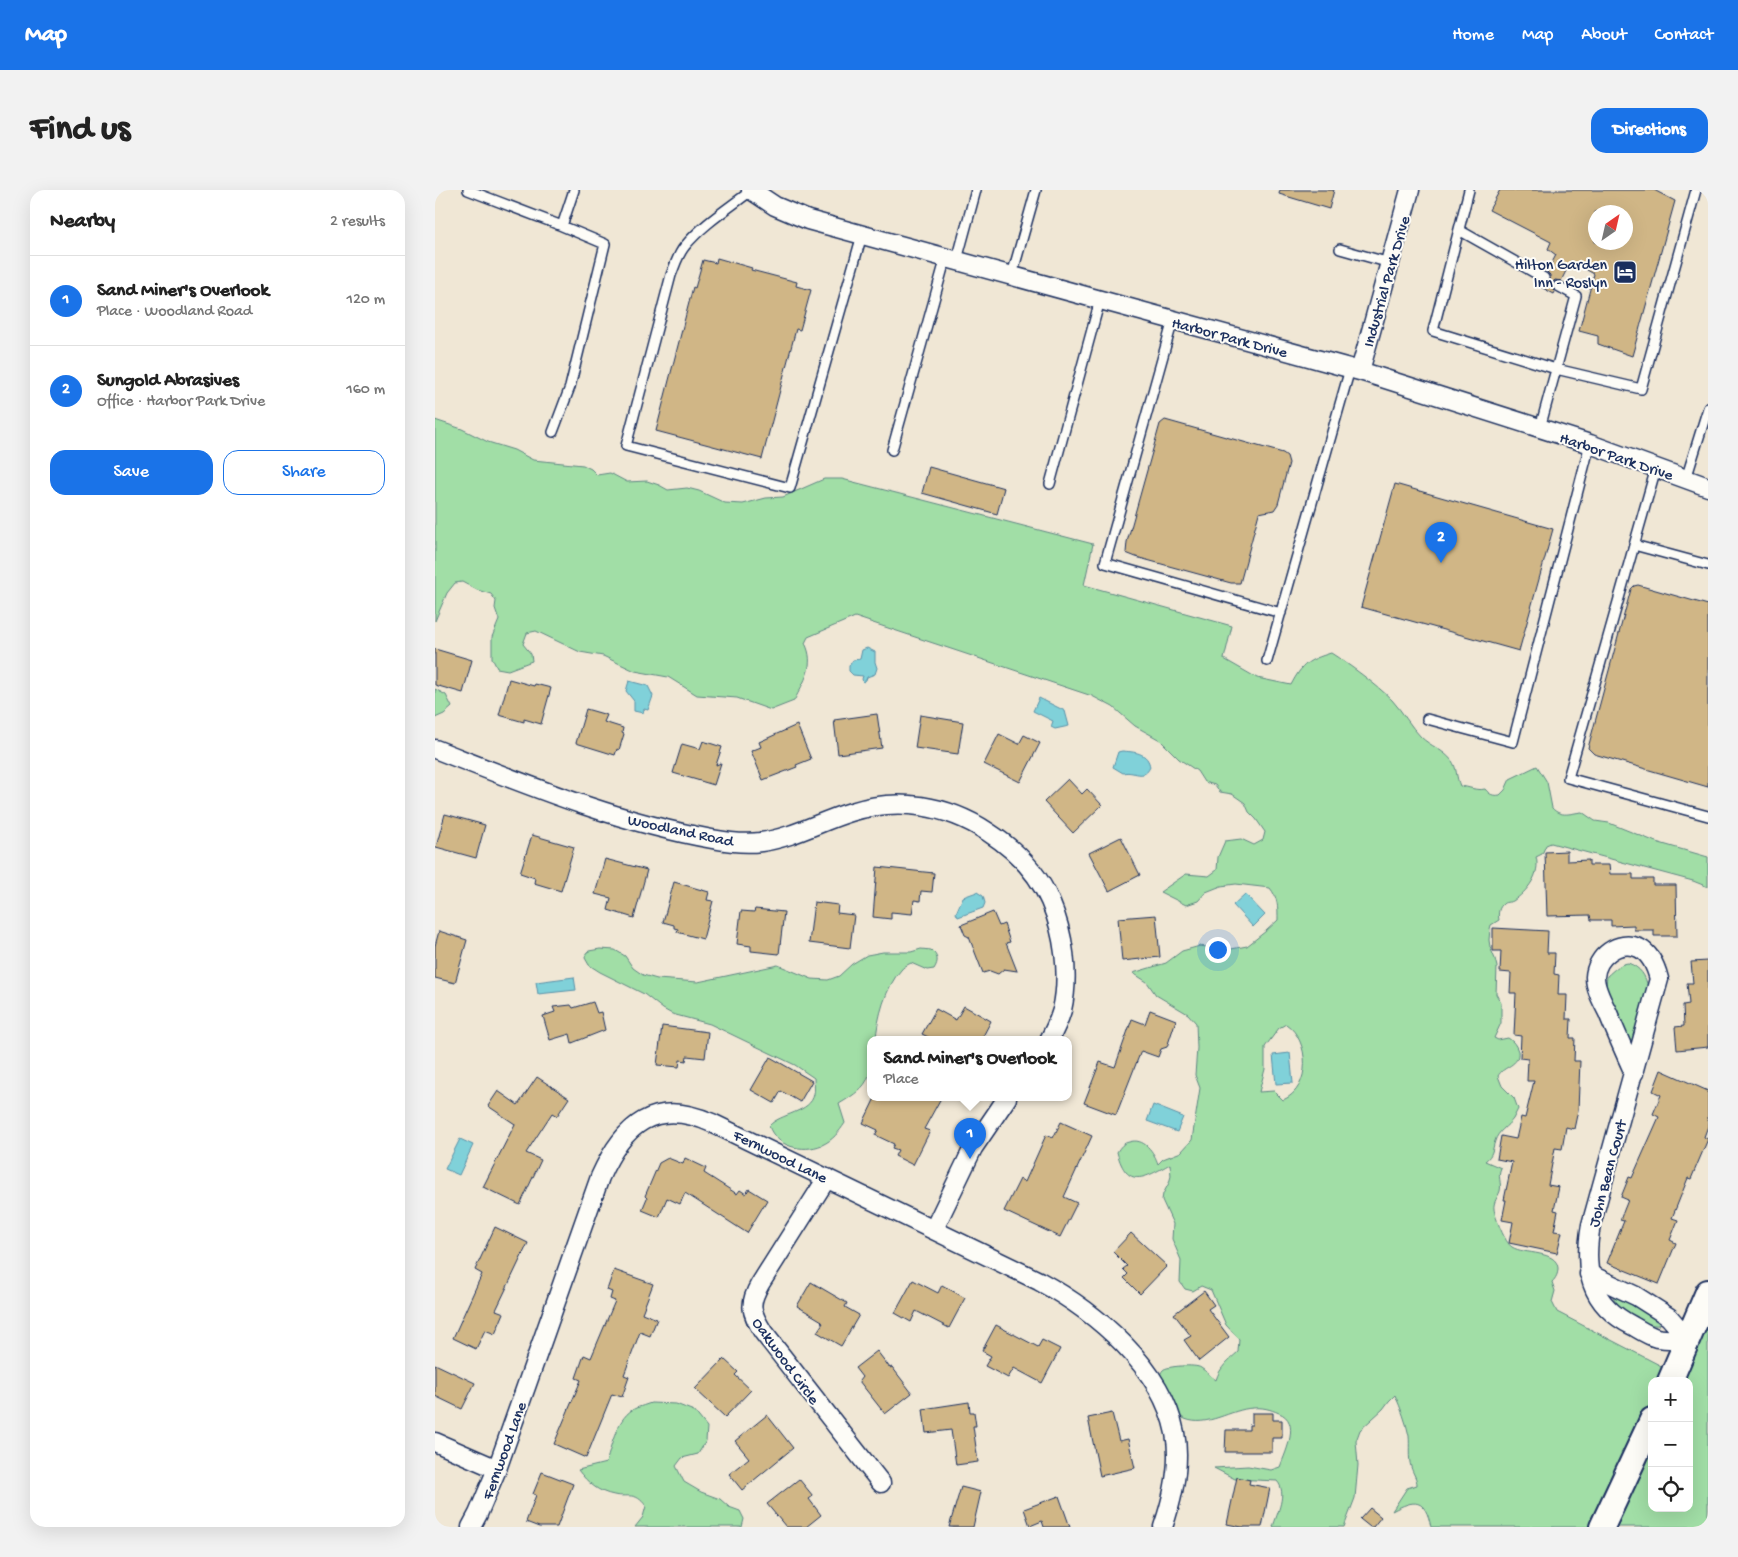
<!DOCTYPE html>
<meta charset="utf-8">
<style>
body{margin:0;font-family:"Gochi Hand",sans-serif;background:#f2f2f2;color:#222}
.controls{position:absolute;right:15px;bottom:15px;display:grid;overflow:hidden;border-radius:10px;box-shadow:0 5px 20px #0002}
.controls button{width:45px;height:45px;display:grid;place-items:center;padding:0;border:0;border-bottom:1px solid #e0e0e0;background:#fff;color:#222;font:25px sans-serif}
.compass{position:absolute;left:1153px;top:15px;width:45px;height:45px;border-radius:50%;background:#fff;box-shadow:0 5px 20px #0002;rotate:34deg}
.you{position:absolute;left:782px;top:759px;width:18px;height:18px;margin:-12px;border:4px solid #fff;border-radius:50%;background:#1a73e8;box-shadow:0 0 0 8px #1a73e833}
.badge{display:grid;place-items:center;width:32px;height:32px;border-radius:50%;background:#1a73e8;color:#fff;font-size:16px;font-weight:700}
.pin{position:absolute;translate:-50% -41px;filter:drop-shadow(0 1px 2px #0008)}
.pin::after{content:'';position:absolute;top:26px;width:18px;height:15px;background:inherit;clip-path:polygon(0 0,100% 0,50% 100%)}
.popup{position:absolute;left:432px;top:846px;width:205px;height:65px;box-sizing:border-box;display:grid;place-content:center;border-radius:10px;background:#fff;filter:drop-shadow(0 1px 4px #0005);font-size:16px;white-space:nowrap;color:#767676}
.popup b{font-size:19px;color:#222}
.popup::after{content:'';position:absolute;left:50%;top:100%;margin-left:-10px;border:10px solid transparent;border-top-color:#fff}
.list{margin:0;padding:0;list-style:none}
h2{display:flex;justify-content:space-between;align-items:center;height:65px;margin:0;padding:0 20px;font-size:21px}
h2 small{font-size:16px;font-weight:400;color:#767676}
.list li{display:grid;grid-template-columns:32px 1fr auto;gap:15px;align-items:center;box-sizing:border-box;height:90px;padding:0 20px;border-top:1px solid #e0e0e0}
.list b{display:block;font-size:19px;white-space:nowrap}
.list p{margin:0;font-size:16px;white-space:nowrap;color:#767676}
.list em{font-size:16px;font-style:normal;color:#767676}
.actions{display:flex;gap:10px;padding:15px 20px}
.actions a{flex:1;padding:11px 0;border:1px solid #1a73e8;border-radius:15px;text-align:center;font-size:18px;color:#1a73e8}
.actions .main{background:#1a73e8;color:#fff}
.icon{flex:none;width:28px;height:28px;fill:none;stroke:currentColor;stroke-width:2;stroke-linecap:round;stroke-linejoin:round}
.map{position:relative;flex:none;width:1273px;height:1337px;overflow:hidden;border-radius:15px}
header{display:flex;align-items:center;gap:30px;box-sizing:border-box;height:70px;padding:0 25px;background:#1a73e8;color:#fff}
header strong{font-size:24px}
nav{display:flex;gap:28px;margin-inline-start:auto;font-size:18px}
.intro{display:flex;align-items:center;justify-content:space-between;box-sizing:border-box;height:120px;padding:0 30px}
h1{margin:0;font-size:35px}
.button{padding:12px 22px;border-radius:15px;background:#1a73e8;color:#fff;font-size:18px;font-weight:700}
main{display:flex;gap:30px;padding:0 30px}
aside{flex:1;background:#fff;border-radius:15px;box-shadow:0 5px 20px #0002}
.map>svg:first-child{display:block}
.green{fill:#a1dea6;stroke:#5e8682;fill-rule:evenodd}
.water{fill:#80d1d9;stroke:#5890a8}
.building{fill:#d0b686;stroke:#1b2f5e;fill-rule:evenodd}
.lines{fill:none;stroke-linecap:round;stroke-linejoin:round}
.lane-casing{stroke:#1b2f5e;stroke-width:12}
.street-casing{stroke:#1b2f5e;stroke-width:21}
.secondary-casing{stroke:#1b2f5e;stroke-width:28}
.lane{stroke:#fdfcf7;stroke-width:9}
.street{stroke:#fdfcf7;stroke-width:18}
.secondary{stroke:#fdfcf7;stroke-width:24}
.labels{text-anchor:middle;stroke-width:4;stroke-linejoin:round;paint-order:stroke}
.poi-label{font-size:16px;fill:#1b2f5e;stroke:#fdfcf7;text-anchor:end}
.street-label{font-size:16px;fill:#1b2f5e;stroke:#fdfcf7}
</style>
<header>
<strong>Map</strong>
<nav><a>Home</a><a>Map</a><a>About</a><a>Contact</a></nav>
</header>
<div class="intro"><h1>Find us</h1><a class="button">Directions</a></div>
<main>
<aside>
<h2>Nearby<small>2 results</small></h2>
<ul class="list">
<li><span class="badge">1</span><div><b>Sand Miner's Overlook</b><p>Place · Woodland Road</p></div><em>120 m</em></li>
<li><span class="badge">2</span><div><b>Sungold Abrasives</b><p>Office · Harbor Park Drive</p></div><em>160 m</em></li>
</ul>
<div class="actions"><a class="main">Save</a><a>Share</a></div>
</aside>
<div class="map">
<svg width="1273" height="1337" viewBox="0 0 1273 1337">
<rect width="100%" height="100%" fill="#f0e7d5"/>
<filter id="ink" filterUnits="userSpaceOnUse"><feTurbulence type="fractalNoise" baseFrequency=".02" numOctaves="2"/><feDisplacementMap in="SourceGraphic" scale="10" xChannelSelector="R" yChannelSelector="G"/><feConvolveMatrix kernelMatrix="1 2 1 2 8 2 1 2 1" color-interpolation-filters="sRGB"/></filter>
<g filter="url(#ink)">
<path class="green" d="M0 230 27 239 53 252 79 260 98 270 148 275 156 279 162 285 175 283 192 292 212 291 224 295 233 300 252 298 264 301 290 313 308 314 331 308 348 307 389 289H407L658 354 649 395 797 436 789 469 822 488 856 495C867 474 873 470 896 463 915 475 942 495 957 510 968 522 975 536 986 547 995 556 1009 560 1017 571 1022 578 1021 587 1025 596 1035 597 1041 601 1050 599 1055 605 1058 606 1065 605L1070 600 1075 589 1102 576 1112 592 1117 618C1126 628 1136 623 1147 622L1160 631 1174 633 1221 652 1273 667V697L1258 691 1116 653 1111 655 1107 664 1101 667C1106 684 1092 702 1078 711 1074 713 1070 711 1067 715 1063 719 1063 725 1064 730L1056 735 1055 739 1054 750 1055 757 1060 769 1062 777 1061 804 1066 813V833L1059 848 1063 850 1073 848C1078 851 1081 855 1083 861 1085 876 1068 876 1063 886L1067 896 1079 908 1083 919C1081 922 1080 926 1078 929 1072 937 1063 941 1060 951 1057 960 1058 965 1050 971L1066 978C1062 986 1067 993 1065 1001 1063 1007 1058 1012 1059 1019 1060 1027 1070 1053 1077 1057 1089 1065 1122 1060 1123 1078 1123 1084 1121 1088 1117 1092L1120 1101 1117 1112 1122 1122 1238 1182 1273 1102V1337H996C990 1308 980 1309 957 1321L972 1298 982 1295C982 1288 978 1284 976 1277 973 1267 975 1256 974 1246 971 1231 966 1219 960 1205L954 1211 948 1219 925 1240 921 1251 923 1275 920 1308 909 1337H838C842 1323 853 1303 842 1291L800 1289 779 1278 813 1276 836 1280 845 1277C851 1261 866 1231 844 1223 835 1219 827 1217 818 1218 796 1219 772 1238 750 1229 736 1223 730 1200 724 1187 725 1185 726 1182 728 1180 731 1176 761 1174 766 1178 771 1181 775 1186 781 1190 785 1177 794 1170 803 1162L804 1149 791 1135 776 1100 766 1096 758 1101 750 1099 745 1092 746 1070 737 1049 738 1034 727 1010 728 1004 734 993 736 986 735 974C710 988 692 1000 682 962 685 957 688 953 694 952 709 947 719 962 723 974L728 969 746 962 757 950 765 898 760 885 762 858 761 833 753 824 721 805 712 792 698 783 731 773 747 761 765 756 791 760 812 756 831 741 843 730C843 717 843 708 835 698L801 694 786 696 771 702 763 711 751 715 725 702 751 684 774 686 782 680 783 667 790 651 806 649 819 655 828 650 830 642 821 629 814 622 810 613 797 604 785 602 780 595 769 592 762 581 744 569 725 550 700 536 678 517 657 506 420 427 373 447 370 453C381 475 369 491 359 511L336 520 302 508 262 505 233 487 200 481 168 466 145 462 101 441 92 443 88 454 96 464 97 471 73 480 62 478 57 468V447L64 430 60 418 61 411 56 404 42 400 27 392 20 393 12 403 0 431ZM851 834C875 850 877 898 848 910L839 901 824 902 830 879V857L844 838ZM1217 1191H1254V1318H1217Z
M0 499 11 505 17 517 9 524 0 528Z
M165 759 180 760 190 766 198 778 208 785 222 789 263 792 343 775 377 789 393 790 404 786 417 774 432 765 448 762H476L486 759 496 760C503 766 504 771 499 779L492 780 476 773C472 775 468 777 466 780 451 796 442 829 441 850H436C436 887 438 894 404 914L410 933C404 942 398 950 387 955 368 963 341 957 334 936 345 923 376 923 379 904 380 899 379 893 379 888L360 875 275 834 237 824 228 819 209 804 165 782 154 775 150 768 151 763 154 761Z
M1193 773C1205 777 1211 786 1213 798L1195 866 1171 796 1172 786C1179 780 1184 774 1193 773Z
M1184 1105 1222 1128 1224 1135C1210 1137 1183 1120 1178 1106Z
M216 1213 241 1214 259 1221 272 1237 271 1251 263 1264 247 1268 241 1276 249 1292 266 1302 285 1309 294 1317 305 1321 309 1329 307 1337H200L208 1327 211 1316C200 1301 194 1308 179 1305 163 1302 153 1293 143 1280L171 1273C177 1255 182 1226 201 1218 206 1216 211 1215 216 1213Z"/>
<path class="water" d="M432 458 440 462V472L442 478 440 484 432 487 431 490 428 492 427 489 428 486 418 485 414 481V476L418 470 425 469 427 460Z
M194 491 213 496 218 506 213 520 209 519 208 523 199 521V511L191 501Z
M604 508 630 521 634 536 620 539 616 537 618 531 598 521Z
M687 561C699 562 713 562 715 577 709 591 699 580 688 583L678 577 683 562Z
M542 702 548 706 550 713 548 718 523 727 521 723 528 707Z
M810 704 830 725 818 737 798 715Z
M139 787 141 800 103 804 101 792Z
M855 863 858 893 841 894 838 865Z
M718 915 748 927 742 942 712 931Z
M25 949 38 955 24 985 10 979Z"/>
<path class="building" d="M845 0H899L894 19 844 4Z
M1065 0H1219L1240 11 1197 166 1163 154V146L1144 141 1159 84 1136 71 1126 91 1120 90 1117 93V99L1120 102 1119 104 1104 96 1106 93 1112 94 1115 91V85L1112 82 1121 65 1113 59 1116 52 1054 20ZM1160 22H1190V52H1160Z
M282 68 317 78 316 80 362 92 361 96 376 100 365 140 361 139 327 269 221 241 258 97 260 98 268 70 281 73Z
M730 230 848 263 852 266 854 273 843 314 839 320 824 323 805 393H796L701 367 691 363 692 352 725 234Z
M494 277 569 298 562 324 487 303Z
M960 294 1118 339 1084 461 926 417Z
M1203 395 1273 415V597L1159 564 1153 558 1196 399 1199 396Z
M0 459 37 470 28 503 0 495Z
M74 489 99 496 100 494 116 498 106 534 89 529V532L64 525Z
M151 519 172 525 169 532 188 538 187 543 189 544 184 560 182 559 180 565 141 553Z
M442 524 447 558 403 564 399 530Z
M485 525 528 532 523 564 480 558Z
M362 535 376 569 361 575 362 577 328 590 316 561 326 557 324 552Z
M564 544 584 554 589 545 605 553 585 592 549 574Z
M268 551 287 557 281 575 286 573 279 595 238 583 247 554 265 559Z
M633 589 647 604 652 599 667 615 638 643 609 612Z
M10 624 50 635 41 668 1 657Z
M97 645 139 657 126 701 99 693 100 688 85 683Z
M686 647 705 685 674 701 654 663Z
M1132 661V671L1154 670V675H1174L1175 684H1198V689H1218V695H1241L1242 746H1219V740H1199V735L1176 736V730H1156L1155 725 1112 726 1110 662Z
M170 669 212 680 199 728 173 720 176 708 160 704Z
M442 677 499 683 497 702 486 701 485 711 479 710 477 724 456 722V729L438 727Z
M239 692 274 702 272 710 278 711 268 749 242 742 243 739 239 738V735L228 732Z
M379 712 403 715 402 723 419 725 415 758 374 753Z
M320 719 349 722 344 764 316 761V756L302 754 306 721 319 722Z
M558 722 564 736 569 734 575 752 571 753 582 781 569 779 563 784 555 781 548 783 534 747 530 745 526 735Z
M721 725 725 767 687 771 683 728Z
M1058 738 1113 741 1112 763H1120L1119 784 1124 785 1123 805H1132L1131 829H1136L1135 848H1140L1139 871H1145L1143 920 1139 939 1131 937 1127 959 1120 958 1113 995 1124 997 1119 1020 1123 1021 1119 1041 1127 1042 1122 1063 1074 1053 1078 1032 1067 1030 1071 1010H1069L1077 972 1062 969 1066 946 1081 949 1086 927 1090 928 1099 891H1092L1093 869 1085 868 1086 846 1079 845 1081 803H1075L1076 783 1065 782 1066 761H1058Z
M4 741 32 750 20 793 0 788V756Z
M1273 771V857L1242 860 1240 837 1249 836 1248 815 1254 814 1252 793H1258L1256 772Z
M158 812 162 823 166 822 170 840 137 853 135 844 115 850 108 826 120 822 118 817 136 815 138 818Z
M529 816 556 831 546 850H499L487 844 501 819 521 830Z
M715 820 741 830 732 857 726 859 723 867 706 861 681 925 649 913 665 872 680 877 697 829 710 834Z
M227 836 273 842 270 868 252 866 251 871 245 870 244 877 222 875Z
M335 867 377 891 365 912 346 901 339 913 316 900Z
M1226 880 1273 901V936L1269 947 1273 949 1256 989 1253 988 1237 1028 1243 1030 1235 1050 1241 1053 1224 1094 1172 1073 1189 1031 1185 1030 1193 1010 1186 1007 1194 987 1197 988 1224 927 1218 924 1226 905 1218 901Z
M102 887 134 908 122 926 117 923 91 963 106 970 85 1015 48 997 80 934 53 916 63 901 83 915Z
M440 908H506L489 939 495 941 478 975 460 966 463 960 457 958 459 954 440 945 443 940 428 933Z
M626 932 657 946 629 1007 642 1013 625 1047 569 1021 585 989 590 992 611 945 618 948Z
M233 968 248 974 250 968 271 978 269 983 302 1004 305 1000 311 1004 314 999 332 1010 312 1043 250 1003 245 1014 232 1008 224 1027 207 1020 212 1008 210 1006 224 973Z
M60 1037 93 1053 61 1120 69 1123 60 1144 50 1140 41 1159 18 1148 47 1084 40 1080Z
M696 1043 732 1076 705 1104 689 1088 693 1084 688 1079 692 1076 678 1062Z
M179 1080 218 1094 207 1123 222 1129 215 1146 205 1142 189 1185 194 1187 187 1207 177 1204 151 1268 119 1254 146 1190 141 1188 149 1165 156 1168 180 1111 175 1109 177 1102 172 1100Z
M478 1090 503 1103 507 1095 530 1108 514 1138 481 1121 476 1132 460 1123Z
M376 1092 412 1113 410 1117 424 1125 406 1156 382 1142 388 1133 386 1132 387 1131 362 1116Z
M769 1101 779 1115 773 1119 794 1147 764 1171 749 1150 756 1146 739 1124Z
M561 1135 603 1157 607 1150 625 1159 607 1193 579 1178 573 1188 550 1176 556 1166 547 1161Z
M442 1161 455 1178 457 1177 477 1203 450 1224 424 1191 427 1187 420 1178Z
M289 1169 303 1182 300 1185 316 1200 290 1227 260 1199Z
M0 1174 40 1193 27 1219 0 1206Z
M534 1212 535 1222H539L541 1236H538L543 1272 521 1275 516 1240 491 1243 488 1219Z
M677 1223 684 1251 693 1249 700 1278 665 1286 653 1228Z
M817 1223H838V1230H847V1248H837V1262H790L791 1240H814V1235H817Z
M332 1225 358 1258 307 1300 294 1284 314 1268 300 1251Z
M107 1282 138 1294 122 1337H104L91 1332 101 1305 98 1304Z
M802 1287 815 1290 814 1294 835 1298 827 1337H807L792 1334Z
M364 1289 378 1306 374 1309 386 1325 371 1337H351L332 1314Z
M526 1297 546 1302 538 1337H514Z
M624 1306 635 1337H609L607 1331 595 1336 589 1319Z
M935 1318 946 1327 938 1337H935L925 1329Z"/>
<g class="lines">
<g class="lane-casing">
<path id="lane" d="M33 0 127 36 139 0
M317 0C294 18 268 34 250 56 243 64 240 75 236 85L191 256 355 298 427 45
M1034 0 998 141 1121 179 1206 199 1261 0
M1024 40 1109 88
M905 59 955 73
M522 70 541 0
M577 85 601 0
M738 130 670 373 846 423
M1105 238 1141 106 1123 96
M118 242 135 197 170 54 127 36
M457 260 511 67
M1221 278 1133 588 1273 626
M1251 289 1273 218
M615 294 665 110
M1199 355 1273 375
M832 471 915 179
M992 529 1078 552 1155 254"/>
</g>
<g class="street-casing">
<path id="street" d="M316 0 340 16 373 30 925 181 1155 254 1273 297
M925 181 975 0
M0 559C90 594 181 632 277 649 293 652 310 654 326 652 357 648 386 631 416 622 463 607 512 615 553 642 581 660 602 681 615 711 629 743 635 785 627 820 624 830 619 841 614 850
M1199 883C1190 863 1181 843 1173 823 1168 813 1160 799 1160 787 1161 767 1183 749 1204 758 1216 764 1221 777 1224 789L1156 1035C1148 1080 1154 1114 1198 1136 1205 1140 1214 1146 1222 1148 1232 1150 1243 1149 1253 1149
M392 988 325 1094C313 1115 316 1122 328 1142L446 1293
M499 1039 538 958 572 908
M1154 1084 1201 1106 1234 1127 1253 1149
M0 1252 62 1279
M36 1337 43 1324 62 1279 165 987C188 935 220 907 277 933L604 1091C661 1122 727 1177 740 1243 746 1274 738 1308 728 1337"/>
</g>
<g class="secondary-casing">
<path id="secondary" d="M1235 1191 1273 1102
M1167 1337 1217 1230"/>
</g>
<use href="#lane" class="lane"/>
<use href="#street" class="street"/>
<use href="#secondary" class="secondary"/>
</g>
</g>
<defs>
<g id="hotel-square" transform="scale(1.25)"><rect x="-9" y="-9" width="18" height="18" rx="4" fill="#1b2f5e" stroke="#fdfcf7"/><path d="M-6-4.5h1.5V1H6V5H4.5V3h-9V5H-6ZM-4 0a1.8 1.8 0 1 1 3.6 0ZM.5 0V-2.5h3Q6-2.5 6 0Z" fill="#fff"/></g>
</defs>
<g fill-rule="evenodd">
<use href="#hotel-square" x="1190" y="82"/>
</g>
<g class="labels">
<g class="poi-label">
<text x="1172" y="79">Hilton Garden<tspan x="1172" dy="18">Inn - Roslyn</tspan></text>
</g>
<g class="street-label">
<text transform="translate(950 91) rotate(-74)" y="6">Industrial Park Drive</text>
<text transform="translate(795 146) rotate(15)" y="6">Harbor Park Drive</text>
<text transform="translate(1182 265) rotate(19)" y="6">Harbor Park Drive</text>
<text transform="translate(246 639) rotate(12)" y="6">Woodland Road</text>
<text transform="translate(346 965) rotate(26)" y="6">Fernwood Lane</text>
<text transform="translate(1171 983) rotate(-75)" y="6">John Bean Court</text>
<text transform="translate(352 1170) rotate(54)" y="6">Oakwood Circle</text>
<text transform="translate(68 1260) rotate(-70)" y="6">Fernwood Lane</text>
</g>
</g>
</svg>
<div class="controls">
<button>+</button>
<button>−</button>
<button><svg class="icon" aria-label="locate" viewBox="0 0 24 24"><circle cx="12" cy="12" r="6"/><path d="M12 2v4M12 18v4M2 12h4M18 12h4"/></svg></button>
</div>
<svg class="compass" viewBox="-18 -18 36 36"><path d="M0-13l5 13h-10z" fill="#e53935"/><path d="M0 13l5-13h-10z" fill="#767676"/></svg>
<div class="you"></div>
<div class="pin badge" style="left:535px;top:969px">1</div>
<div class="popup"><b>Sand Miner's Overlook</b>Place</div>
<div class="pin badge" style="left:1006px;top:373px">2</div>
</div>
</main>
